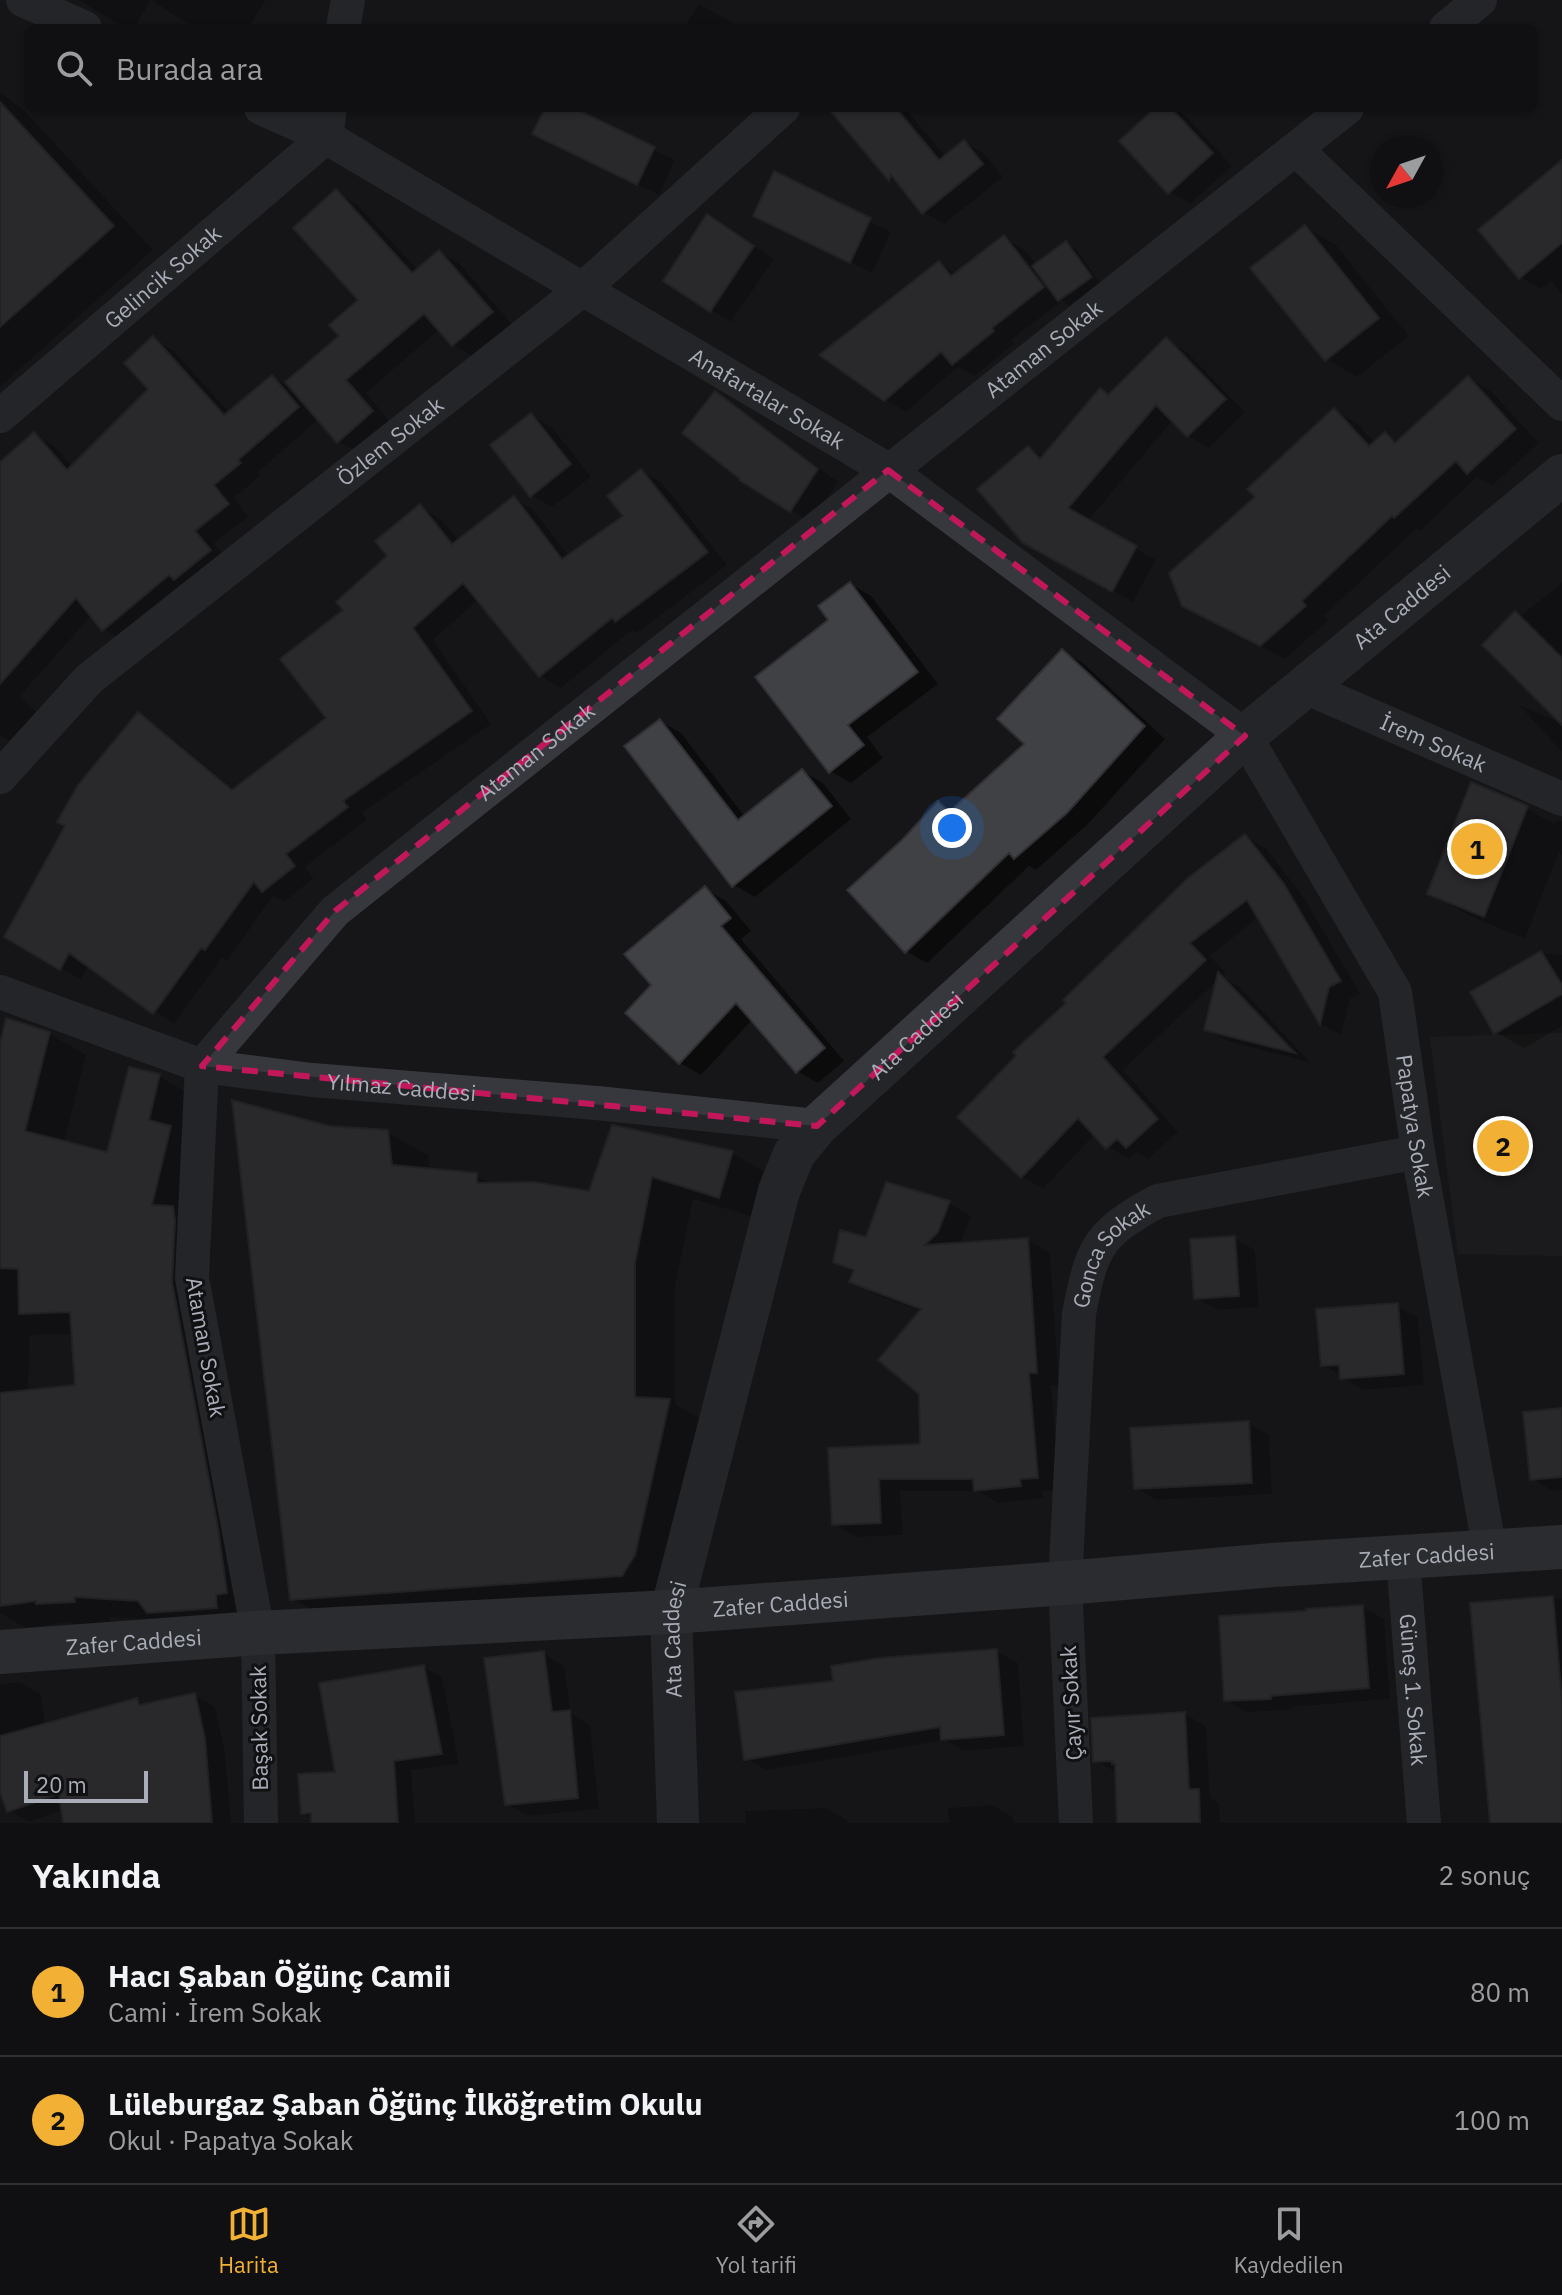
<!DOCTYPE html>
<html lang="tr">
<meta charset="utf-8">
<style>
body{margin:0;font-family:"IBM Plex Sans",sans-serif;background:#1e1e20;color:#f1f3f6}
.compass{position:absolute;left:1370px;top:136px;width:72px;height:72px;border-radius:50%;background:#101012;box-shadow:0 2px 6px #0004;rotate:230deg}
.scale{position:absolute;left:24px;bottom:20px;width:124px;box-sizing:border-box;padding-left:8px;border:4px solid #a8adb8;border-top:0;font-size:22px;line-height:28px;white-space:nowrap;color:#a8adb8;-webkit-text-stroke:6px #111113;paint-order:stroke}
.you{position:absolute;left:952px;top:828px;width:28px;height:28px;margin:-20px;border:6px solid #fff;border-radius:50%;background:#1a73e8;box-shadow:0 0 0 12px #1a73e833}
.badge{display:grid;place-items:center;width:52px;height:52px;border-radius:50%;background:#f2b134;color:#111;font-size:26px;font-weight:700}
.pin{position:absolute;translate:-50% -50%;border:4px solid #fff;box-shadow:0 2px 8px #0006}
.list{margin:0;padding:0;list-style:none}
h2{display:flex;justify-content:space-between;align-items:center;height:104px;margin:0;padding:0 32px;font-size:34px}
h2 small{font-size:26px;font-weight:400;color:#9c9d9f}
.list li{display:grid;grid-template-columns:52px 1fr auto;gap:24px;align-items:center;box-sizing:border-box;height:128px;padding:0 32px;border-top:2px solid #303032}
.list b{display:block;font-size:30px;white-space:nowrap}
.list p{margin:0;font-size:26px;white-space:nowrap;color:#9c9d9f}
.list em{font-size:26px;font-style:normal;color:#9c9d9f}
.icon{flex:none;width:44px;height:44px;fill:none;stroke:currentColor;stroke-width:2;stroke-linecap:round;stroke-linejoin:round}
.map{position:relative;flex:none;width:1562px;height:1823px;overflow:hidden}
.search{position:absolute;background:#101012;box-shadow:0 2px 6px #0004;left:24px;right:24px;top:24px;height:88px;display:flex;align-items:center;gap:20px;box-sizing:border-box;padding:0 28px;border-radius:12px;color:#9c9d9f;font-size:30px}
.sheet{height:360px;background:#101012}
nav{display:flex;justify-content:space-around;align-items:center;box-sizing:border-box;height:112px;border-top:2px solid #303032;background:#101012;font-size:22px;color:#9c9d9f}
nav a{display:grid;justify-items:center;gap:4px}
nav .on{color:#f2b134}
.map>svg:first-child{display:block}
.built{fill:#222225}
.shadow{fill:#0007;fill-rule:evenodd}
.building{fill:#404145;stroke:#303034;stroke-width:2}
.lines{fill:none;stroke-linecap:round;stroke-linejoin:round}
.minor{stroke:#37383d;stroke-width:34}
.tertiary{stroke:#37383d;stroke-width:42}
.secondary{stroke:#45474d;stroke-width:44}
.marked{fill:none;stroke:#c2185b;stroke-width:6;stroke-dasharray:16 10;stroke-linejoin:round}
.labels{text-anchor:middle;stroke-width:6;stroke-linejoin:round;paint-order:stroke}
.street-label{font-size:22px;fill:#a8adb8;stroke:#111113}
</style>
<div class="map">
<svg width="1562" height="1823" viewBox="0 0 1562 1823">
<rect width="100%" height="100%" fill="#161618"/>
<path class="built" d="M1562 1033V1256L1458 1254 1430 1037Z"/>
<path class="shadow" d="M78 0H266L250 25 255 28H194L151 0 134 28H125Z
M699 3 719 15 741 28H684Z
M0 92 24 110 153 250 0 387Z
M547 108H569L675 160 659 195 534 134Z
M841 108H905L946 157 964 142 985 154 1003 177 944 224 923 212 903 186 890 179 835 113Z
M1158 108H1173L1185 115 1232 166 1190 204 1170 192Z
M1562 163V294L1551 281 1541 289 1520 277Z
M775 174 891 232 872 273 777 227Z
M336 192 357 204 418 270 439 252 460 264 512 324 474 357 453 345 440 329 366 393 392 424 359 453 338 441 319 419 258 472 260 476 234 498 248 517 214 543 230 563 124 641 103 629 92 615 20 696 38 714 10 741 0 735V465L34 435 55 447 73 467 151 389 154 339 174 351 230 413 272 377 293 389 342 337 361 300Z
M1305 227 1336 245 1409 336 1357 377 1326 359Z
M729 229 774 259 731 322 711 310Z
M1004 237 1025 250 1037 265 1066 244 1076 249 1100 283 1069 306 1062 301 1011 340 1014 344 975 376 958 367 906 412 885 399 939 263 957 274Z
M1166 340 1187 352 1245 412 1209 448 1188 436 1173 420 1088 521 1156 560 1133 602 1046 554 1028 448 1044 457Z
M1469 378 1492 392 1539 443 1492 486 1477 477 1420 531 1416 529 1324 616 1329 620 1285 659 1208 619 1258 497 1334 410 1358 424 1375 443 1385 434 1399 442Z
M715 393 736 405 838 482 812 523 742 480Z
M531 415 552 427 591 477 552 507 531 495Z
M642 471 662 483 727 565 637 633 632 630 561 688 540 676 479 599 433 640 491 724 362 813 367 820 305 867 314 878 284 902 273 896 227 961 222 958 174 1024 89 965 81 980 7 936 139 715 159 727 235 790 329 719 346 610 390 556 420 507 441 519 459 541 514 499 534 510 569 556 626 516Z
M1562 583V722L1520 616Z
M850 584 871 596 938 684 867 737 883 758 851 783 830 771 831 621Z
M1062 651 1083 663 1165 739 1088 824 1036 870 1029 866 927 963 906 951 905 840 939 804 953 812 1027 744Z
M1519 705 1562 723V752Z
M660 721 681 733 745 817 802 771 823 783 851 819 755 897 734 885Z
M1527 808 1554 824 1556 820 1562 821V856L1559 852 1525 939 1470 916 1429 893Z
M1245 836 1266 848 1304 898 1360 993 1350 999 1341 1035 1321 1024 1259 917 1210 956 1226 973 1222 977 1240 987 1311 1063 1227 1041 1206 1029 1218 980 1123 1070 1178 1132 1148 1159 1136 1152 1129 1159 1108 1147 1095 1134 1043 1189 1022 1177Z
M705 889 726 901 751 931 741 939 844 1061 818 1083 797 1071 753 1019 701 1075 680 1063 628 1013 654 985Z
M1542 953 1562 955V1026L1524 1048 1496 1032 1473 993Z
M49 1033 86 1055 64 1143 109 1155 159 1076 196 1098 211 1242 209 1304 264 1614 164 1620 110 1617 111 1622 75 1625 70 1622 25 1628 0 1613V1052ZM73 1334 77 1387 28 1392 30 1335Z
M329 1128 387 1132 428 1155 430 1171 476 1175 493 1185 591 1193 626 1128 733 1153 773 1177 760 1219 693 1199 675 1287V1404L710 1424 663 1598 333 1622 292 1599Z
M949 1203 971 1216 960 1245 1028 1240 1050 1253 1059 1385H1051L1060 1490 1042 1491 1043 1498 998 1503 978 1491H900L903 1535 856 1537 834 1524 830 1450 922 1446 921 1312 874 1294 852 1281 855 1273 835 1261 868 1240Z
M1234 1238 1255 1250 1259 1307 1217 1310 1196 1298Z
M1398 1306 1418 1318 1424 1385 1363 1390 1323 1365Z
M1562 1410V1490L1553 1491 1532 1479Z
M1248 1423 1269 1435 1272 1494 1156 1500 1136 1488Z
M1562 1598V1823H1492L1472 1605Z
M1363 1607 1384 1619 1390 1699 1291 1707V1710L1246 1712 1225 1700Z
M997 1651 1018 1663 1024 1746 963 1751 946 1740 766 1770 746 1758 836 1682Z
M543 1653 564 1666 571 1713 590 1725 599 1809 528 1816 507 1804Z
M424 1667 442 1677 459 1764 411 1770 415 1823H313V1819L303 1813 338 1774Z
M20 1682 41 1694 45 1725 137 1700 147 1706 194 1695 215 1707 225 1752 231 1823H65L63 1810 29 1822 8 1810 0 1786V1684Z
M1185 1714 1206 1726 1210 1798 1219 1803 1220 1823H1119L1117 1773 1095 1760Z
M992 1805 1013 1817 1014 1823H949L948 1808Z
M826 1808 847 1820V1823H746L745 1811Z"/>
<path class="building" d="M0 102 114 226 0 327Z
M545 108H574L655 147 637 185 532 134Z
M828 108H896L939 160 964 140 983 164 922 214 891 175 889 181Z
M1155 108H1171L1213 153 1168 194 1119 141Z
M1562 160V243L1519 279 1478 230Z
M774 171 871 218 850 263 753 216Z
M336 189 412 273 439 250 493 312 452 346 424 314 346 380 373 411 337 443 285 382 339 336 329 325 358 300 293 228Z
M707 214 754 246 710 312 663 281Z
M1305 225 1379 318 1325 361 1250 268Z
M1004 235 1044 287 992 328 994 331 952 365 941 352 884 401 819 355 939 261 951 276Z
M1066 241 1092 277 1058 301 1032 266Z
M153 336 224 415 272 375 299 407 238 460 241 463 214 485 229 504 195 531 211 550 174 580 169 575 102 631 76 598 0 684V462L34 432 67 470 148 389 124 363Z
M1166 337 1226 399 1187 437 1156 405 1068 508 1137 546 1112 592 1023 543 977 489 1028 446 1040 459 1100 388 1108 395Z
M1468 376 1516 429 1467 474 1456 461 1394 518 1392 516 1302 601 1306 606 1260 646 1182 606 1169 573 1255 497 1247 489 1334 408 1369 446 1385 432 1395 443Z
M715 391 818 469 790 512 739 480 740 479 682 433Z
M531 413 571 464 530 497 490 445Z
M641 469 708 552 615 622 612 618 539 677 463 583 413 628 472 711 343 801 348 807 286 854 295 866 262 892 254 882 205 950 201 948 153 1014 69 953 60 970 4 937 65 826 57 822 78 785 138 712 232 790 326 718 280 659 343 610 336 602 387 556 375 541 420 504 452 544 514 496 562 559 623 516 607 496Z
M850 582 918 672 848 725 864 745 829 773 755 677 828 620 818 606Z
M1515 611 1562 658V725L1482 645Z
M1062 649 1145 726 1067 813 1014 859 1009 853 905 953 847 890 903 839 938 801 949 812 1024 744 997 719Z
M660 719 738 820 802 769 832 806 732 887 624 746Z
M1471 782 1528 806 1484 917 1427 894Z
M1245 834 1284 884 1341 981 1329 987 1320 1025 1247 900 1190 943 1206 960 1103 1057 1158 1119 1126 1148 1117 1139 1106 1149 1078 1118 1021 1178 957 1117 1016 1056 1013 1052 1066 1003 1063 1000 1188 878Z
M705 886 731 918 721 926 825 1048 796 1073 736 1003 679 1064 625 1013 651 985 624 954Z
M1541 951 1562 985V994L1494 1034 1470 992Z
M1218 972 1295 1053 1204 1030Z
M6 1018 50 1032 25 1131 107 1152 129 1067 160 1074 149 1120 171 1126 152 1205 173 1206 175 1220 172 1282 218 1528 227 1593 216 1595 217 1608 147 1613 138 1601 74 1597 75 1602 36 1604V1601L0 1606V1393L75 1385 70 1312 19 1314 18 1269 0 1268V1044Z
M232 1100 329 1126 388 1130 392 1165 477 1173V1183L533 1182 589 1191 612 1125 733 1151 719 1198 652 1177 635 1263V1397L670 1399 635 1555 622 1576 290 1600Z
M886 1182 950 1201 938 1232 925 1245 1028 1238 1037 1373H1029L1038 1478 1020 1479 1021 1486 974 1491 973 1479H879L881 1523 832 1525 828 1448 920 1444 919 1394 878 1360 921 1309 849 1282 854 1270 833 1262 840 1230 866 1237Z
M1235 1236 1239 1296 1194 1299 1190 1239Z
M1398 1303 1404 1374 1340 1379 1339 1365 1321 1366 1316 1309Z
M1562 1408V1477L1530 1480 1523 1412Z
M1249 1421 1252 1483 1134 1489 1130 1428Z
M1553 1596 1562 1702V1823H1490L1470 1603Z
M1363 1605 1369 1688 1271 1696V1699L1224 1701 1219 1616 1306 1611V1609Z
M997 1649 1004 1735 941 1740 940 1727 744 1760 735 1692 833 1681 831 1666 879 1658Z
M544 1651 552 1712 570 1710 578 1798 505 1805 484 1658Z
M424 1665 442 1754 394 1761 398 1823H311V1813L301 1814 298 1774 335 1772 319 1683Z
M195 1693 205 1739 212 1823H63L59 1794 7 1812 0 1792V1736L137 1698 139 1705Z
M1185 1712 1189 1789H1199L1200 1823H1117L1115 1764H1112V1761L1093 1762 1091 1718Z"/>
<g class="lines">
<g class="minor">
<path d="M23 0 85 28"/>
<path d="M343 28 348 0"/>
<path d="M1446 28 1480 0"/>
<path id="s1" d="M261 108 326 137 888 470 1245 736 1395 992 1418 1152 1490 1551"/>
<path d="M1296 149 1562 404"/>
<path id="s2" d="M0 416 326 137 330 108"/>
<path id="s3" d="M1305 687 1562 799"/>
<path id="s4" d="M0 777 89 679 583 289 783 108"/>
<path id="s5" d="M0 992 202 1066 312 1080 597 1103 817 1126"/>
<path id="s6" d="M1403 1558 1424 1823"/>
<path id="s7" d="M261 1823 258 1633 192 1278 202 1066 335 911 1347 108"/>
<path id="s8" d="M1076 1823 1065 1583 1079 1314C1092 1247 1097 1234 1158 1201L1418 1152"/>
</g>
<path class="tertiary" id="s9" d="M678 1823 671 1612 779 1191 794 1154 817 1126 1245 736 1562 475"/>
<path class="secondary" id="s10" d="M0 1652 258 1633 671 1612 1065 1583 1273 1565 1562 1547"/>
</g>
<path d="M0 0H1562V1823H0ZM888 470 1245 736 817 1126 202 1066 335 911Z" fill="#161618" fill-opacity=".55" fill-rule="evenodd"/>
<path class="marked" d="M888 470 1245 736 817 1126 202 1066 335 911Z"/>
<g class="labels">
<g class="street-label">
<text dy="8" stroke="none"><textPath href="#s2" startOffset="214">Gelincik Sokak</textPath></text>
<text dy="8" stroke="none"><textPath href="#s7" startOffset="1872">Ataman Sokak</textPath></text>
<text dy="8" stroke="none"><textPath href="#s1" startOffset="584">Anafartalar Sokak</textPath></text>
<text dy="8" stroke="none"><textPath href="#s4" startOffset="516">Özlem Sokak</textPath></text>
<text dy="8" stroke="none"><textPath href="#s9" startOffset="1504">Ata Caddesi</textPath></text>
<text dy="8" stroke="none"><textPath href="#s3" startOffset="140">İrem Sokak</textPath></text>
<text dy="8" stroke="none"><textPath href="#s7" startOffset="1224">Ataman Sokak</textPath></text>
<text dy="8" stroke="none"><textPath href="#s9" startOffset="856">Ata Caddesi</textPath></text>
<text dy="8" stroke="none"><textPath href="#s5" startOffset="416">Yılmaz Caddesi</textPath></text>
<text dy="8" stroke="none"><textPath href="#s1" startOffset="1602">Papatya Sokak</textPath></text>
<text dy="8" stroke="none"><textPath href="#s8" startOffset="580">Gonca Sokak</textPath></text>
<text transform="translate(206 1347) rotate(80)" y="8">Ataman Sokak</text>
<text dy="8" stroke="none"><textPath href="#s10" startOffset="1430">Zafer Caddesi</textPath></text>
<text dy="8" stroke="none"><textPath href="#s10" startOffset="782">Zafer Caddesi</textPath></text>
<text dy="8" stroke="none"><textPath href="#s9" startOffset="184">Ata Caddesi</textPath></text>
<text dy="8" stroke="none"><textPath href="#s10" startOffset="134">Zafer Caddesi</textPath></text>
<text dy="8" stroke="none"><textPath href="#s6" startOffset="132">Güneş 1. Sokak</textPath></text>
<text transform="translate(1071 1703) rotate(-93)" y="8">Çayır Sokak</text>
<text transform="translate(259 1728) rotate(-91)" y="8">Başak Sokak</text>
</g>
</g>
</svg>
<svg class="compass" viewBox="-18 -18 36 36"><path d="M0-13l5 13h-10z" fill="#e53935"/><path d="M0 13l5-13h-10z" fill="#9c9d9f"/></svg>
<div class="scale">20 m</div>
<div class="you"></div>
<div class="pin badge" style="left:1477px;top:849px">1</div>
<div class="pin badge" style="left:1503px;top:1146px">2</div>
<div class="search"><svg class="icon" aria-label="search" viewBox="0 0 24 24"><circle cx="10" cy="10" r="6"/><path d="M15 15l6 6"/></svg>Burada ara</div>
</div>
<section class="sheet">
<h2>Yakında<small>2 sonuç</small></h2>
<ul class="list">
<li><span class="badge">1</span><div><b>Hacı Şaban Öğünç Camii</b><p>Cami · İrem Sokak</p></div><em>80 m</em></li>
<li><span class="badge">2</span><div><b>Lüleburgaz Şaban Öğünç İlköğretim Okulu</b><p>Okul · Papatya Sokak</p></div><em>100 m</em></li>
</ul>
</section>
<nav>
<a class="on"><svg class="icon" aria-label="map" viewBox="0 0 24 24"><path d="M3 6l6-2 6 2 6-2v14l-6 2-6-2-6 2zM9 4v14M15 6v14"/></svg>Harita</a>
<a><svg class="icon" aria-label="directions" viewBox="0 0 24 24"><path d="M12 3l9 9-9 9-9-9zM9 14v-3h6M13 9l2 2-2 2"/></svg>Yol tarifi</a>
<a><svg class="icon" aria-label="saved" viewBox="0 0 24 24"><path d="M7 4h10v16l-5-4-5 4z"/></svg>Kaydedilen</a>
</nav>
